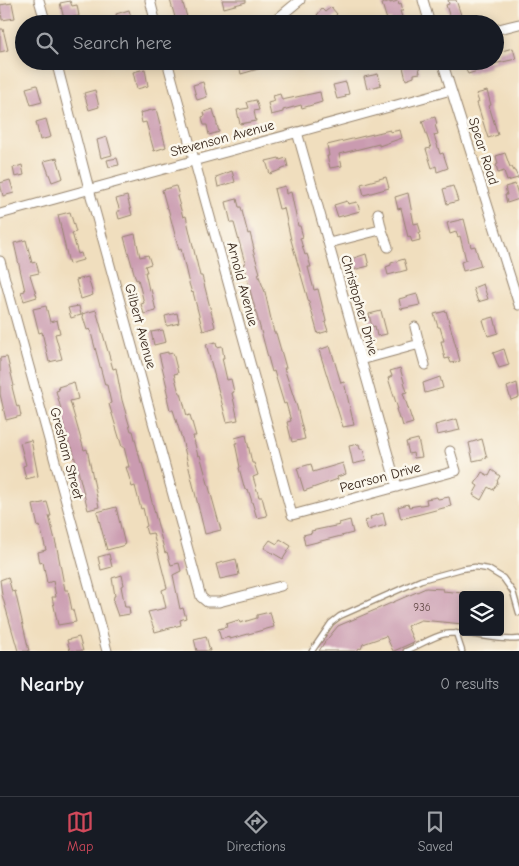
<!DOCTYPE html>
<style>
body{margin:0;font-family:"Comic Neue",sans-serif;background:#20242c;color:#f1f3f6}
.controls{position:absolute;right:15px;bottom:15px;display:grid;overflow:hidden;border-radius:5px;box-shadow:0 2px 12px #0003}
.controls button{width:45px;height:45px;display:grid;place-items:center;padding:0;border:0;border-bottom:1px solid #363941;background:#171b24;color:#f1f3f6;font:25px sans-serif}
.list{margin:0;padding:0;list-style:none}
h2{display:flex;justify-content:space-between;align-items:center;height:65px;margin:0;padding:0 20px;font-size:21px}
h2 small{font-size:16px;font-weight:400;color:#9ea1a6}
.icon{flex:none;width:28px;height:28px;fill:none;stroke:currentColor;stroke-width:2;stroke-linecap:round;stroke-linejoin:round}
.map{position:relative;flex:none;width:519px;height:651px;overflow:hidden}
.search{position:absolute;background:#171b24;box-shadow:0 2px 12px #0003;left:15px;right:15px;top:15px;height:55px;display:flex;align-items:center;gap:12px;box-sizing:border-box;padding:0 18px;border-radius:28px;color:#9ea1a6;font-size:19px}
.sheet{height:145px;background:#171b24}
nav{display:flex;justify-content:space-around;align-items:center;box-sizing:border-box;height:70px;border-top:1px solid #363941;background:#171b24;font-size:14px;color:#9ea1a6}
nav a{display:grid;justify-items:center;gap:2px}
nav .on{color:#d1495b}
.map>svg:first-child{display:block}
.building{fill:#ca9bb0}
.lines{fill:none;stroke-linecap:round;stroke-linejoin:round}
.service-casing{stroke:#96846e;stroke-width:7}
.minor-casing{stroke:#96846e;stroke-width:11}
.service{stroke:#fff;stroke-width:4.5}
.minor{stroke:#fff;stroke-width:9}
.labels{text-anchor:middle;stroke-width:5;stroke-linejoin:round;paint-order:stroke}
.number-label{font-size:11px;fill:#5f4642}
.street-label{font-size:14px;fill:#3b2a1e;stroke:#fbf7ec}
</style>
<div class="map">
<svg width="519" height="651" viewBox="0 0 519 651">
<rect width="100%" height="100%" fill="#fbf7ec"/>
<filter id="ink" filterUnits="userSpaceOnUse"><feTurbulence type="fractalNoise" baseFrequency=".02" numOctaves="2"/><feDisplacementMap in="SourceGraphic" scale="10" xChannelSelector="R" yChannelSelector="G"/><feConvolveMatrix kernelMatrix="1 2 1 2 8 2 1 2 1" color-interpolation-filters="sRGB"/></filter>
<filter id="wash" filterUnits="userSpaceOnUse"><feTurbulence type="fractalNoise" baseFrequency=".0096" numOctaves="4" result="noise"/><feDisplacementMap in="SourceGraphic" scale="20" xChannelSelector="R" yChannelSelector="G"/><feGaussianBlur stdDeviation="1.12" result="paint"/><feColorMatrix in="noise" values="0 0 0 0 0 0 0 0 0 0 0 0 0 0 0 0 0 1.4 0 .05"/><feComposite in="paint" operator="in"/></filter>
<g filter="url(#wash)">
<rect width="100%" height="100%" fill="#f0debe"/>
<g id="blocks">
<path class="building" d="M170 0H182L189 24H177Z
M222 0H246V2L224 8Z
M448 0H456L461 15 450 18 446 5 449 4Z
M70 1 72 6 77 5 79 16 64 19 60 3Z
M390 1V3L398 1 399 4 401 3 403 11H400L403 20 392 23 391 19 387 20 382 4Z
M12 3 15 18 2 20 0 5Z
M331 7 337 14 328 24H316L321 19 317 15 322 9 325 12Z
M129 10 133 24H119L116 14Z
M0 29H3L8 50 0 52Z
M513 48 516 59 489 65 490 67 468 74 465 68 469 66 467 61H495V56L498 55V52Z
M238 61H275V64L241 74Z
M418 63 420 73 414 74V77L406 80 403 67Z
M145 69 148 86 137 89 133 72Z
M378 74 381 85 367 89 364 77Z
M203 82 207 97 197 100 193 85Z
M346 82 349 94 345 95 346 97 337 99 333 85Z
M37 85 42 102 31 105 26 88Z
M95 90 99 107 89 110 84 93Z
M487 91 491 105 489 106 498 135 488 138 477 103 479 102 476 94Z
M320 92 322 102 302 108 301 105 283 110V112L271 115 268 103 275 101 273 96 280 94 282 100Z
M256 100 259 110 254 111 256 121 240 124 237 110 249 108 247 102Z
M156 109 166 147 154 151 146 122 142 123 140 113Z
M213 109 219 132 209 135 207 125H204L202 117 205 116 204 112Z
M435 117 437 124 435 125 438 134 434 135 440 154 443 153 448 168 437 172 436 166 432 168 426 149 431 148 422 121Z
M46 119 51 137 40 140 36 122Z
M390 130V132L400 130 402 138 379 146V144L339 154 342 166 330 168 327 156H329L327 145Z
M107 137 112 155 101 158 97 140Z
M505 153 510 167H512L514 171H515L518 178 507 181 504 171 498 173 496 165 498 164 496 156Z
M57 158 63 178 52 182 44 161Z
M117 158 119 165 109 167 107 160Z
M279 158 280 160 286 158 288 167 270 174 266 161Z
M22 165 24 175 15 177 13 168Z
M232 171 235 182 218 187 216 177Z
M386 177 389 188 364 195 361 184Z
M10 180 14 193 3 196 0 183Z
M515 184 519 199 507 203 505 195H507L505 187Z
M176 186 179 196H177L183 217 186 216 200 276H202L215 327 203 331 193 292 192 293 188 280 181 249 179 250 168 208H167L162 190Z
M285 186 286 194 291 192 298 226H300L303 237 300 238 305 255 307 254 311 267H308L314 290 318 289 326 321 325 322 328 331 318 334 291 240 284 208 279 209 274 189Z
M453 186 458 201 447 204 443 189Z
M408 193 414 224 418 223 421 233H419L420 240 412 242 410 236 408 237 401 208 398 209 395 197Z
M127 196 132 215 119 219 117 211H120L116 199Z
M237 199 239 207H241L248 234 250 233 254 249 253 250 260 273 258 274 265 292 274 333H276L286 368H284L297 407 305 439 292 442 287 422 291 421 286 403 284 404 274 371 272 372 243 264 245 263 234 223H231L226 202Z
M347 201 348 204 357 202 360 211 338 217 334 205Z
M70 212 76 232 72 233 78 254 81 253 83 260 69 264 58 215Z
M464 219 471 247 475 246 481 266 463 271 461 262 466 260 460 236 458 237 456 232 450 234 447 223Z
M135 234 140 257 148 255 151 264 145 266 147 272H145L149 290 151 289 156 311 144 314 141 304 144 303 138 279 136 280 124 237Z
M26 240 32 263 36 262 39 273 30 275 37 297 24 301 21 292 25 291 14 243Z
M366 254 369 266 353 270 351 259Z
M404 259 407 270 388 275 386 267 391 265V263Z
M88 277 93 295 81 299 76 280Z
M483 284 488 299 478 302 473 288Z
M417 294 420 305 401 309 399 299Z
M46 306 50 322 57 320 60 333 55 334 62 359 49 362 42 332 39 333 33 309Z
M79 306 81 315 71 318 68 308Z
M96 310 113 369 116 368 122 400 131 431H133L141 463H142L165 553 167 552 171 565 179 563 181 571 173 575 180 609 183 608 186 618 180 620 181 625 155 632 148 612 166 608 162 590 167 588 153 533 147 534 145 527 147 526 143 508 141 509 135 486 132 487 126 467H129L124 447H122L109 404 111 403 107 385H105L90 329 87 330 82 314Z
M381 311 387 334 377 336 375 326 372 327 369 314Z
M446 311 460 361 451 363 449 358 445 359 441 341H444L440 327H438L434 314Z
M177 313 179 323 167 326 165 316Z
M494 317 498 333 488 336 483 320Z
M163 330 166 342 154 345 151 332Z
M216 342 217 347 222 346 224 358H222L227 380 231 379 234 392 232 393 238 420 227 422 206 344Z
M330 346 341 383 344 382 354 425 343 427 319 350Z
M504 349 509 365 499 368 493 353Z
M168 352V354L173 353 178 373 174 374 179 393H181L187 416 190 415 196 436H193L198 456 200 455 221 530 205 534 182 439 173 410H170L167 397 168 396 166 388 167 387 159 354Z
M7 357 14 386 12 387 17 407 19 406 21 416 6 420 0 394V358Z
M400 368 407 392 403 393 413 423 403 426 401 419H399L396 409H398L388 378 392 376 390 371Z
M440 377 443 388 425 393 423 383Z
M74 382 78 399 70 401 84 450 87 449 99 507 88 510 72 447H70L59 409H61L56 391 59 390 58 387Z
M517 383 519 397 511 400 507 387Z
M457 419 460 430 437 435 435 425Z
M246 435 252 463H254L258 475 253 477 259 497H262L267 516 257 518 248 489 245 490 239 468 240 467 235 443H237L235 438Z
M418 439 422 457 414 458 413 453 409 454 406 442Z
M482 439 487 458 473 461 469 443Z
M31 440 38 476 26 479 23 466 26 465 20 443Z
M359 444 360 449H363L366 461 353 464 349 446Z
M343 463 346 474 337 477 338 479 304 491 297 468 311 464 313 472Z
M492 470 500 476 497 481 498 482 493 490 488 487 481 500 473 495 478 486 475 484 482 472 489 476Z
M437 497 438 499 449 497 451 506 401 519 398 507 408 504 409 507 427 504 426 499Z
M47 502 51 516H49L57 548 65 590H68L72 610H73L76 622 58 625 52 597H56L53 581 47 583 43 562 40 563 38 552 46 550 40 526 38 527 33 505Z
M116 507 125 545 107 550 97 512Z
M383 513 386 525 368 530 365 521 371 519 370 517Z
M350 520 353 533 305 545 303 535 312 533 311 531 340 525 339 523Z
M280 539 291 546 283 559 264 548 270 540 277 544Z
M109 554 112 567 101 570 98 557Z
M236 559 239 575 220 579 216 564Z
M122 575 124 585 121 586 125 607H129L130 614 118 616 113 602 114 596H115L112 578Z
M8 577 12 592 15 591 29 651H18L2 595 0 580Z
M426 588 443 589V591L463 593V624L421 620 407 626 414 642 394 651H393L386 636 363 644 361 649 359 648 357 651H319L324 643 338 626Z
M270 612 274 627 230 639V637L221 639 218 629 227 627 226 624 239 620 240 623 257 618V615Z
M206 636 210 651H197L194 639Z
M79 637 83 651H70L67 640Z"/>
</g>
</g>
<g filter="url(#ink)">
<use href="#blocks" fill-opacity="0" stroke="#96846e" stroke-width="1"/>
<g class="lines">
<g class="service-casing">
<path id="service" d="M456 633 462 651
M312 651 331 623 340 616 421 580 461 569 475 567 488 569 503 578 513 592 519 613
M406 651C418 646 434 636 445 634 470 630 495 642 519 639"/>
</g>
<g class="minor-casing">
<path id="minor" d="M39 0 46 24
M150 0 156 24
M423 0 430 24
M271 24 300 0
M495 30 519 24
M56 61 89 189 201 597 207 602H219L281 586
M167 61 292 515 456 471 450 451
M442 61 519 305
M297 132 397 487
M378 213 382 231
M0 214 451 90
M329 243 380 230 383 233 388 247
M0 261 107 651
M415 327 420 347
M361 360 416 345 420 347 425 365"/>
</g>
<use href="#service" class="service"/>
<use href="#minor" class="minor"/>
</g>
</g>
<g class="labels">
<g class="number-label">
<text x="422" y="611">936</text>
</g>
<g class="street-label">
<text transform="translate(222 138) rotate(-15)" y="5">Stevenson Avenue</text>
<text transform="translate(484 151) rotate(72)" y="5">Spear Road</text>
<text transform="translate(243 284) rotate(75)" y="5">Arnold Avenue</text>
<text transform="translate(360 305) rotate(74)" y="5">Christopher Drive</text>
<text transform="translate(141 326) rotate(75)" y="5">Gilbert Avenue</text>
<text transform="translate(67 453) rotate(75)" y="5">Gresham Street</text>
<text transform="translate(380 477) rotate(-15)" y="5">Pearson Drive</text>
</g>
</g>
</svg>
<div class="controls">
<button><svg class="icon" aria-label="layers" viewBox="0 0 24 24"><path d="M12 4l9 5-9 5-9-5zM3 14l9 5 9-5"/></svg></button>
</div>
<div class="search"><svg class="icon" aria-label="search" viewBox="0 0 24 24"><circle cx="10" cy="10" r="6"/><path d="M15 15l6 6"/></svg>Search here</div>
</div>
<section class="sheet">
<h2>Nearby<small>0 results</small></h2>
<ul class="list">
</ul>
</section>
<nav>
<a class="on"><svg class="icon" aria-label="map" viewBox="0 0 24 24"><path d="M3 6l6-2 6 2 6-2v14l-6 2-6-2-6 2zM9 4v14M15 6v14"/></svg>Map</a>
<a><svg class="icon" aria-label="directions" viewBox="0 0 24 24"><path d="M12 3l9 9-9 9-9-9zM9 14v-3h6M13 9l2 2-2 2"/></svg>Directions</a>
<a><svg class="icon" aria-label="saved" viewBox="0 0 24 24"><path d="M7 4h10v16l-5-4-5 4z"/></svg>Saved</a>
</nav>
